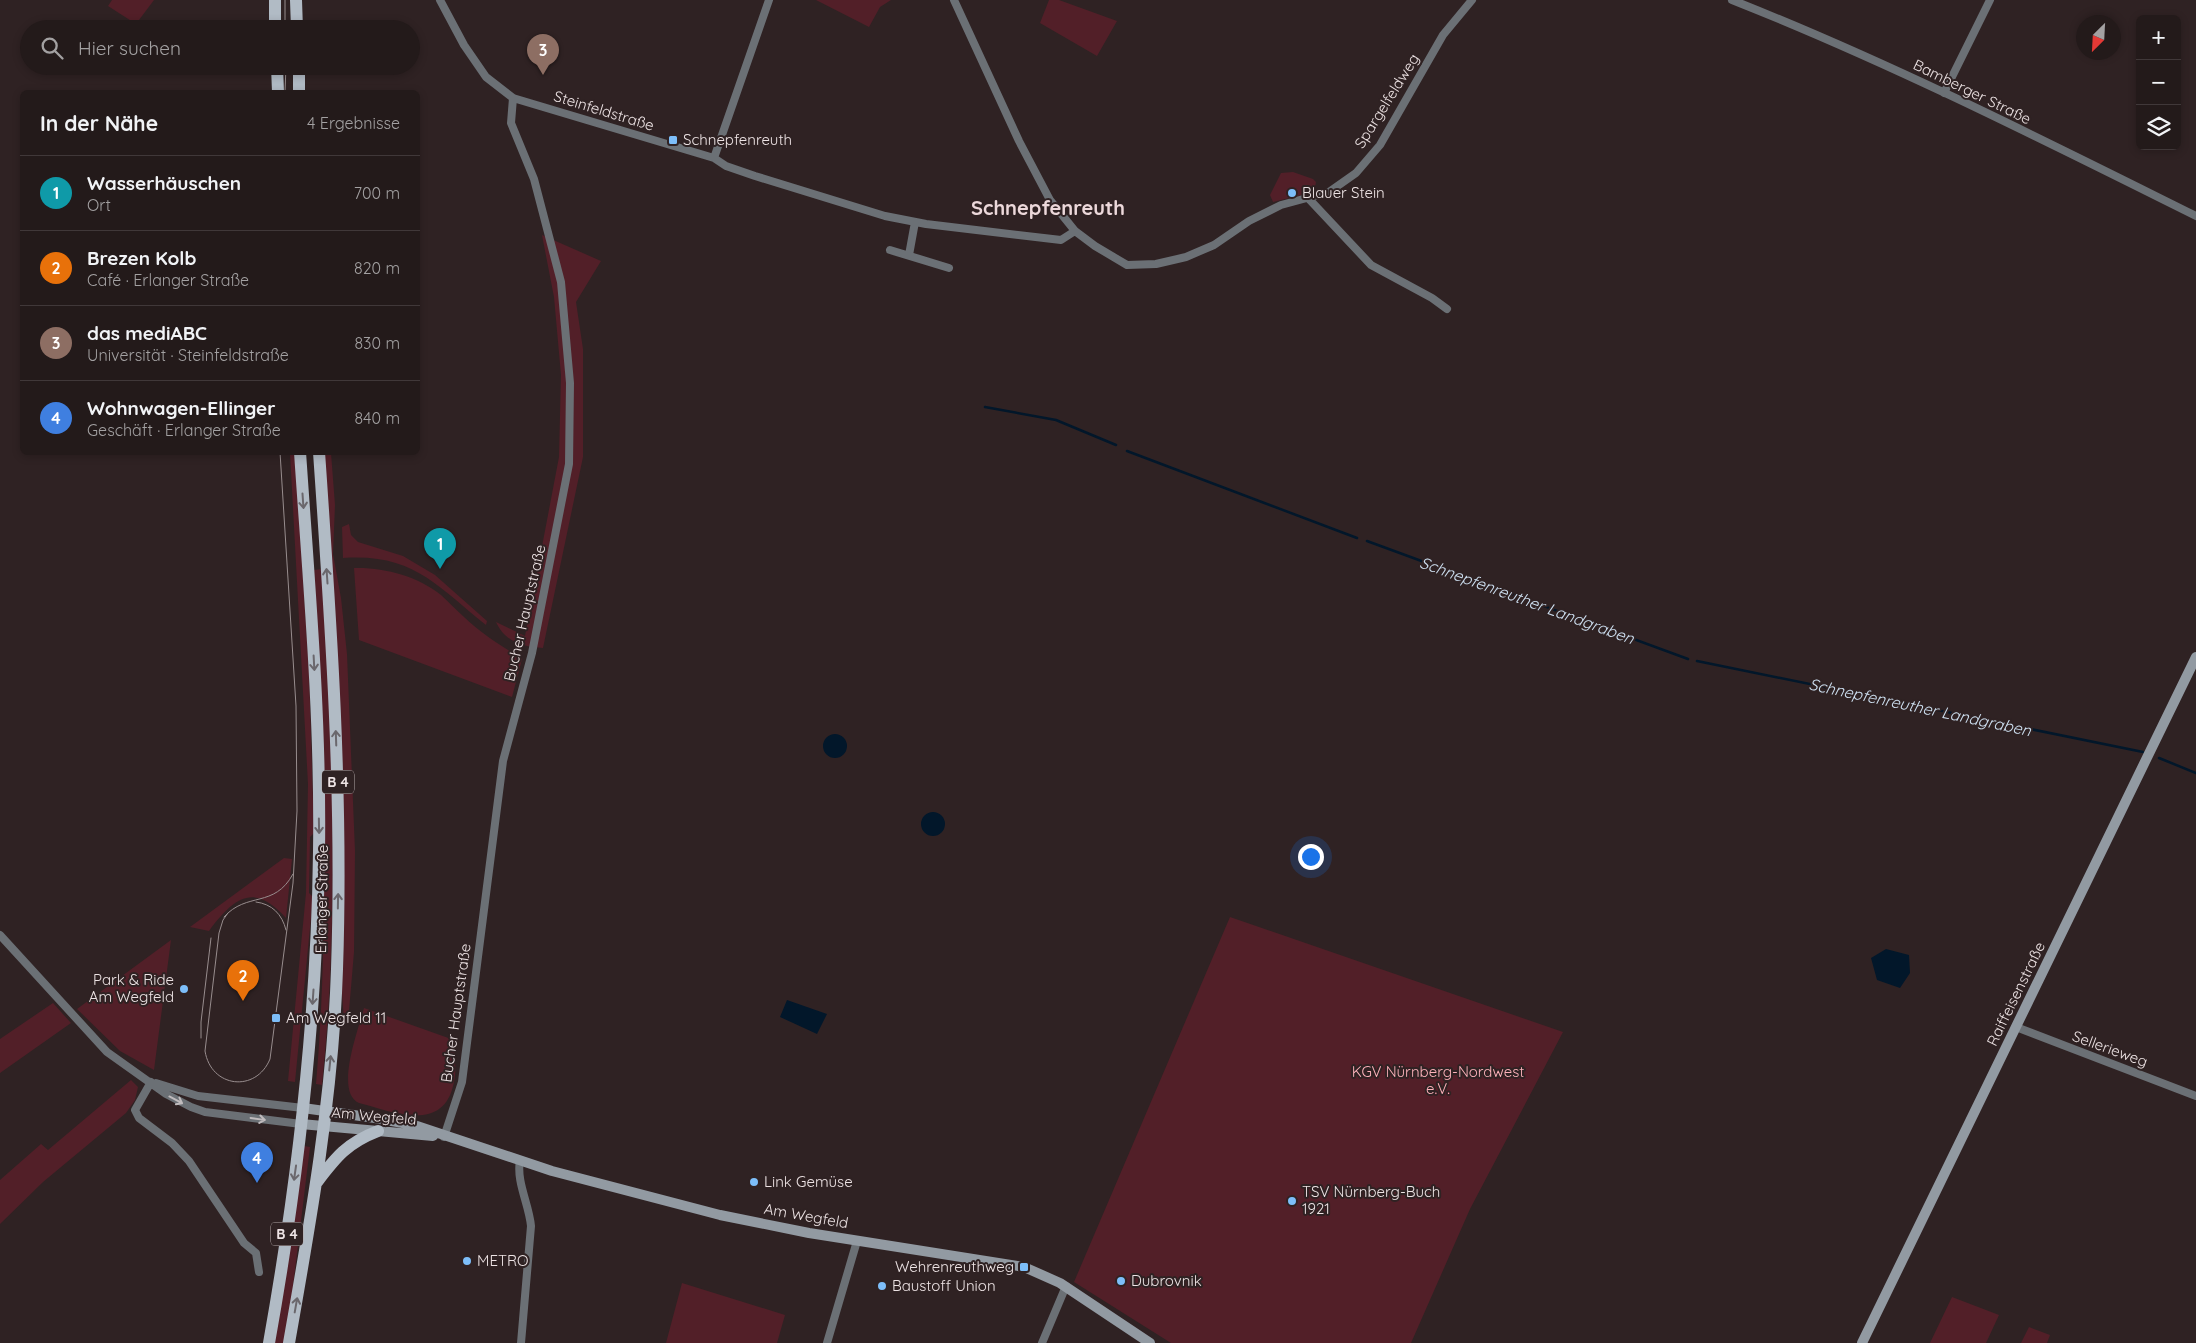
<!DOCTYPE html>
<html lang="de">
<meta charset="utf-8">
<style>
body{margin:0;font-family:Quicksand,sans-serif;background:#2b2323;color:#f1f3f6}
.controls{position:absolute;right:15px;top:15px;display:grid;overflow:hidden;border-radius:8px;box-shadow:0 2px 8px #0003}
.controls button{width:45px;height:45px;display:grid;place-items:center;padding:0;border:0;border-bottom:1px solid #403839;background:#231a1a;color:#f1f3f6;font:25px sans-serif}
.compass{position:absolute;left:2076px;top:15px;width:45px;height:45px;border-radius:50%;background:#231a1a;box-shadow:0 2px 8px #0003;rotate:204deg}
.you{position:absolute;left:1310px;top:856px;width:18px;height:18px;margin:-12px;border:4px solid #fff;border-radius:50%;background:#1a73e8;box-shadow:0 0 0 8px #1a73e833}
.badge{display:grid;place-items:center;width:32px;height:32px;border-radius:50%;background:#8c9099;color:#fff;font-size:16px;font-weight:700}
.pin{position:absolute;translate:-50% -41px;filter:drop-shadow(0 1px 2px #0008)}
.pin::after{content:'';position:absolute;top:26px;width:18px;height:15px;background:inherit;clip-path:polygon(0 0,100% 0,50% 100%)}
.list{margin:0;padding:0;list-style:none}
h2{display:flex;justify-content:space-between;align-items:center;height:65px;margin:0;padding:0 20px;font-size:21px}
h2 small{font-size:16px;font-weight:400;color:#a3a1a2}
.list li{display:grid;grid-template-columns:32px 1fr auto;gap:15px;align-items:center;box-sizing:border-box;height:75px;padding:0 20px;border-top:1px solid #403839}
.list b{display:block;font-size:19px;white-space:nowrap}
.list p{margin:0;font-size:16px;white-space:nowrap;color:#a3a1a2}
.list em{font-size:16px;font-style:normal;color:#a3a1a2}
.icon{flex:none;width:28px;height:28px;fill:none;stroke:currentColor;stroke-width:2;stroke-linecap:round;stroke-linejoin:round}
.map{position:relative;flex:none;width:2196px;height:1343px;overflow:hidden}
.search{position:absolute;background:#231a1a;box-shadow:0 2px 8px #0003;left:20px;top:20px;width:400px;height:55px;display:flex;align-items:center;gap:12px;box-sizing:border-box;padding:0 18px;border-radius:28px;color:#a3a1a2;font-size:19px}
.panel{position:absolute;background:#231a1a;box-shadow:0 2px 8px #0003;left:20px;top:90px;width:400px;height:365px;border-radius:8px}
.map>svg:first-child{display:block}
.green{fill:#521f28}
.water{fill:#02172a}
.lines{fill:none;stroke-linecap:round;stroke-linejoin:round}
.stream{stroke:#02172a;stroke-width:2.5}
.street{stroke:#6b7075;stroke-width:8}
.secondary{stroke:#929aa2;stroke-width:10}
.primary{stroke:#b1bbc5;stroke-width:12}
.tram{stroke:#988d8e;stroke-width:1}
.oneway{stroke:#6a676c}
.oneway2{stroke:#c0bbbd}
.poi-dot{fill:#7dbef9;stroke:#2f2223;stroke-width:2}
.labels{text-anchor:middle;stroke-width:4;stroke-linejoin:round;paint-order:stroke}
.shield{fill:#2f2223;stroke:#b4a9aa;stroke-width:1}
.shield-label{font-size:14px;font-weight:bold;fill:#ede3e4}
.street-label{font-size:15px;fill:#ede3e4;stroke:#2f2223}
.poi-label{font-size:15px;fill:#ede3e4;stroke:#2f2223;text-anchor:start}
.park-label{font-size:15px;fill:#feb2bb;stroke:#2f2223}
.water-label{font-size:16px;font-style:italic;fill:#cfe1f2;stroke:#2f2223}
.district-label{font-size:20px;font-weight:bold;fill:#ecd8da;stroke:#2f2223}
</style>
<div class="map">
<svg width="2196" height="1343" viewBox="0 0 2196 1343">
<rect width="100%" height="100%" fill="#2f2223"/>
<path class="green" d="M112 0H154L136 24 108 6Z
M816 0H891L880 7 869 27Z
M1049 0H1059L1117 21 1097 56 1040 23Z
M1293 172 1313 179 1316 182 1314 192 1273 202 1270 195 1281 173Z
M542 235 601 261 576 302 583 349V457L543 648C523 647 505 642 496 622L525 636 559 457 561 375 554 297Z
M295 452 309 671 314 833 310 837 309 893 313 897 295 1082 288 1081 306 893 308 784 290 453Z
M324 453H331L335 505 333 554 341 598 347 654 355 851 354 952 348 1023 344 1022 342 994Z
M349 524 351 535 358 542 403 556 435 575 487 621 486 625C437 586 413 553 343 558L342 527Z
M354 568C383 567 418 576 441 595 456 609 470 624 487 636 498 644 510 651 522 659L512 697 359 640Z
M323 569C332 741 340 913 322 1085L316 1084C331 913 321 742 314 570Z
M284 858 292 859 286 918C253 881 233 899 209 931L190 927Z
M1230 917 1563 1032 1470 1209 1411 1343H1171L1074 1282Z
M171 940 154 1070 120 1051 77 1009Z
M53 1003 71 1023 0 1073V1039Z
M364 1008 454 1040C454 1053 457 1069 454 1082 444 1134 394 1112 359 1103 334 1092 359 1028 364 1008Z
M131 1080 138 1087 135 1100 126 1113 43 1182 0 1224V1180L41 1144 48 1150Z
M304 1146 310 1147 289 1319 285 1343H274Z
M682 1283 785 1315 777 1343H666Z
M1952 1297 1999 1315 1986 1343H1930Z
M2029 1327 2050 1335 2047 1343H2021Z"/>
<path class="water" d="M823 746a12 12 0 1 1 24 0a12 12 0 1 1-24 0Z
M921 824a12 12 0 1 1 24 0a12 12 0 1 1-24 0Z
M1886 949 1909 955 1910 973 1900 988 1877 980 1871 958Z
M787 1000 827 1014 817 1034 780 1017Z"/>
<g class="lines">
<path class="stream" d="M985 407 1056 420 1116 445
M1127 451 1357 538
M1367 541 1688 659
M1697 661 2143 752
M2159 758 2196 773"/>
<path class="street" d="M440 0 464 45 486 77 513 98 714 158 726 166 755 176 885 216 926 224 1061 240 1075 231
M954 0 1019 141 1050 200 1075 231 1095 246 1127 265 1156 264 1186 257 1214 245 1249 221 1281 205 1329 192 1356 173 1380 145 1443 35 1472 0
M1732 0C1891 63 2043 140 2196 216
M1944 93 1990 0
M714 158 769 0
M1309 199 1371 265 1432 298 1447 309
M890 250 949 268
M909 255 915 222
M0 935 107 1052 166 1094 191 1107 205 1112 301 1124
M2016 1027 2196 1096
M151 1082 135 1110 139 1118 172 1143 189 1161 244 1243 256 1253 259 1272
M156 1083 198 1096 303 1108
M444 1137 462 1082 503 761 532 653 569 464 570 383 561 282 534 179 511 123 513 98
M520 1160C516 1182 529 1204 531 1226L521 1343
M827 1343 857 1241
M1042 1343 1066 1286"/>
<path class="secondary" d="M303 1108 375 1118 414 1125 552 1171 720 1215 809 1233 1024 1267 1060 1283 1150 1343
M301 1124 433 1136
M1862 1343 2196 657"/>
<path class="primary" d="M275 0V29
M296 0 297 29
M277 66 278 92
M299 66V92
M317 1182C336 1157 347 1143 378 1131
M269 1343C298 1181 317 1017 319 852 321 719 309 585 300 452
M289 1343C311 1219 333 1095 337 969 343 796 331 624 319 452"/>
<path class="tram" d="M285 0V29
M285 92 286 66
M256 902C272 904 282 914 286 930
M228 913 223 920 219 933 205 1051C211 1088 256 1093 270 1059L293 883 297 811 296 706 280 452
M224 917C247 891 274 909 293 874
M201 1038V1022L211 938"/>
</g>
<defs><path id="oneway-shaft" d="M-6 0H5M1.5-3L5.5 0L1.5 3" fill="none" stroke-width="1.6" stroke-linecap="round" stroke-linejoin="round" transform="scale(1.25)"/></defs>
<g class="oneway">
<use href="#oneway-shaft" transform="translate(303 501) rotate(86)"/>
<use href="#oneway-shaft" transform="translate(327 576) rotate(-94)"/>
<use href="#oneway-shaft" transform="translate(314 663) rotate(87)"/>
<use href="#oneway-shaft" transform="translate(336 738) rotate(-92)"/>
<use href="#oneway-shaft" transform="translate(319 826) rotate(89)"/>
<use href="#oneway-shaft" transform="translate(338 901) rotate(-89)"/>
<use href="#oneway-shaft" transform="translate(313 997) rotate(94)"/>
<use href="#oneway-shaft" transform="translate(330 1063) rotate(-84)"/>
<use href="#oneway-shaft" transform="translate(295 1173) rotate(98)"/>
<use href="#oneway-shaft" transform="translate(296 1305) rotate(-80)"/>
</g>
<g class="oneway2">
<use href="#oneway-shaft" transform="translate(176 1100) rotate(28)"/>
<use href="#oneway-shaft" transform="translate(258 1119) rotate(8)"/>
</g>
<g class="poi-dot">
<rect x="668" y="135" width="10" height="10" rx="2.5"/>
<circle cx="1292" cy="193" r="5"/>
<circle cx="184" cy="989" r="5"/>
<rect x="271" y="1013" width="10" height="10" rx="2.5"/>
<circle cx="754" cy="1182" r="5"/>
<circle cx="1292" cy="1201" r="5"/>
<circle cx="467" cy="1261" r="5"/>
<rect x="1019" y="1262" width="10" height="10" rx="2.5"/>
<circle cx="1121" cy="1281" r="5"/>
<circle cx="882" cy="1286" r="5"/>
</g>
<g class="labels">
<g class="shield">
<rect x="322" y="770.5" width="32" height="23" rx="4"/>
<rect x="271" y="1222.5" width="32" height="23" rx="4"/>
</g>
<g class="shield-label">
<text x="338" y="787">B 4</text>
<text x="287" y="1239">B 4</text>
</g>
<g class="street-label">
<text transform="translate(1972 92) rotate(26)" y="5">Bamberger Straße</text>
<text transform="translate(1387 101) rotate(-58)" y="5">Spargelfeldweg</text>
<text transform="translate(604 111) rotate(17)" y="5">Steinfeldstraße</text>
<text transform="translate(525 613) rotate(-77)" y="5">Bucher Hauptstraße</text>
<text transform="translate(322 899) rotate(-89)" y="5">Erlanger Straße</text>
<text transform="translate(2016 994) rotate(-64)" y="5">Raiffeisenstraße</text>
<text transform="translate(456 1013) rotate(-82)" y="5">Bucher Hauptstraße</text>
<text transform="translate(2110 1049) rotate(20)" y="5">Sellerieweg</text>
<text transform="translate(374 1116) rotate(5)" y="5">Am Wegfeld</text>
<text transform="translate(806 1216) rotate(10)" y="5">Am Wegfeld</text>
</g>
<g class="poi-label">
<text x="683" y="145">Schnepfenreuth</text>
<text x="1302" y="198">Blauer Stein</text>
<text x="174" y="985" text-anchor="end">Park &amp; Ride<tspan x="174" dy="17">Am Wegfeld</tspan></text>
<text x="286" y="1023">Am Wegfeld 11</text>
<text x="764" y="1187">Link Gemüse</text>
<text x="1302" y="1197">TSV Nürnberg-Buch<tspan x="1302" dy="17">1921</tspan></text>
<text x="477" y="1266">METRO</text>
<text x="1014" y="1272" text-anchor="end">Wehrenreuthweg</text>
<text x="1131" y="1286">Dubrovnik</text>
<text x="892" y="1291">Baustoff Union</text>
</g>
<g class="park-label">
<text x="1438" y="1077">KGV Nürnberg-Nordwest<tspan x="1438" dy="17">e.V.</tspan></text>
</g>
<g class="water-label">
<text transform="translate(1527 600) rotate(20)" y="6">Schnepfenreuther Landgraben</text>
<text transform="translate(1920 707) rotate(12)" y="6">Schnepfenreuther Landgraben</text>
</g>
<g class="district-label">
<text x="1048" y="215">Schnepfenreuth</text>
</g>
</g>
</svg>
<div class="controls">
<button>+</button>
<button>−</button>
<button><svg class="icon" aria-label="layers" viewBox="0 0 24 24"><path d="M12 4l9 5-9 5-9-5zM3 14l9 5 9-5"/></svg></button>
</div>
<svg class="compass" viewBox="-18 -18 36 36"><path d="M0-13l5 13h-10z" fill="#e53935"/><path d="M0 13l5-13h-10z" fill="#a3a1a2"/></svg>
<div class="you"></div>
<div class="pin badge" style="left:440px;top:569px;background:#0f9aa8">1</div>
<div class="pin badge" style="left:243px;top:1001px;background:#e8710a">2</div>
<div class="pin badge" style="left:543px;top:75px;background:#8d6e63">3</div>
<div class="pin badge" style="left:257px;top:1183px;background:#3f7fe0">4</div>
<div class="search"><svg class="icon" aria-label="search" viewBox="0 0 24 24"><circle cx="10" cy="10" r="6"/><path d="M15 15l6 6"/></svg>Hier suchen</div>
<section class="panel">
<h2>In der Nähe<small>4 Ergebnisse</small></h2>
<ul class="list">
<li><span class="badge" style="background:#0f9aa8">1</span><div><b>Wasserhäuschen</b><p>Ort</p></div><em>700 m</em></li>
<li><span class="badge" style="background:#e8710a">2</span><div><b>Brezen Kolb</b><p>Café · Erlanger Straße</p></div><em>820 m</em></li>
<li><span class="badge" style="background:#8d6e63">3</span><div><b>das mediABC</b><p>Universität · Steinfeldstraße</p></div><em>830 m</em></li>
<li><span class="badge" style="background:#3f7fe0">4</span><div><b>Wohnwagen-Ellinger</b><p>Geschäft · Erlanger Straße</p></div><em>840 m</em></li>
</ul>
</section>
</div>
